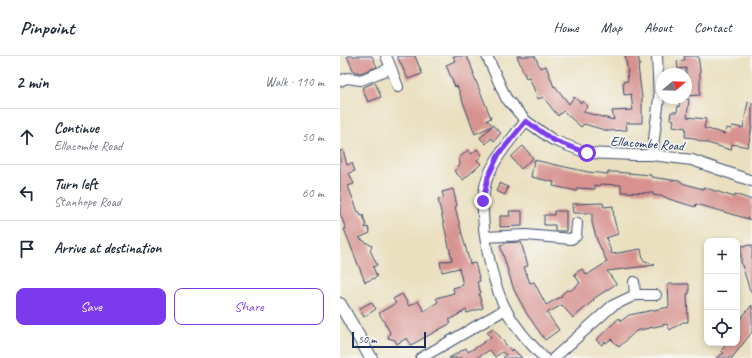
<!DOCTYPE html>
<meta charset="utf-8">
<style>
body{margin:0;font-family:Caveat,sans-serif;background:#f2f2f3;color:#1f2937}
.controls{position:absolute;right:12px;bottom:12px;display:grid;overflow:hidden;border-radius:8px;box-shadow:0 2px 6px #0003}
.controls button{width:36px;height:36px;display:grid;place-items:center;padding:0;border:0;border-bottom:1px solid #e0e1e3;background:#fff;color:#1f2937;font:20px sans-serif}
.compass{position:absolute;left:316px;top:12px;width:36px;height:36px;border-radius:50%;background:#fff;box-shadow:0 2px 6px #0003;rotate:71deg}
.scale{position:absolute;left:12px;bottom:10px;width:74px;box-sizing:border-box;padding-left:4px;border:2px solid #1b2f5e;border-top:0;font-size:11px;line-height:14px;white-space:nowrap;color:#1b2f5e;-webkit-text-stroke:3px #f6f6f2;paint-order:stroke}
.stop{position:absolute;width:12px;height:12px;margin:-9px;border:3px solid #7c3aed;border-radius:50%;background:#fff}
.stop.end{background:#7c3aed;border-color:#fff;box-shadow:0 1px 4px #0008}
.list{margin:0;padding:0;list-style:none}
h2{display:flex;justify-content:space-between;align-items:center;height:52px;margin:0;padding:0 16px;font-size:17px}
h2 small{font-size:13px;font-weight:400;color:#747a83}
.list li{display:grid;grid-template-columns:26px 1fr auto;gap:12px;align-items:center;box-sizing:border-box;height:56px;padding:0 16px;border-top:1px solid #e0e1e3}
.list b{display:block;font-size:15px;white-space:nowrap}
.list p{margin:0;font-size:13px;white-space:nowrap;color:#747a83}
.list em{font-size:13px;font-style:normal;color:#747a83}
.actions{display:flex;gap:8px;padding:12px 16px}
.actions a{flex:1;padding:9px 0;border:1px solid #7c3aed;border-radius:8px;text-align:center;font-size:14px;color:#7c3aed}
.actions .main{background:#7c3aed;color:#fff}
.icon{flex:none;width:22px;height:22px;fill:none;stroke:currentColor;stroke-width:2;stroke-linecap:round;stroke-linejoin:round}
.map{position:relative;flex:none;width:412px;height:302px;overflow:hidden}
header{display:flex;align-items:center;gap:24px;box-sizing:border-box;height:56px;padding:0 20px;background:#fff;border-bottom:1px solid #e0e1e3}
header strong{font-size:19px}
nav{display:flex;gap:22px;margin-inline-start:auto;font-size:14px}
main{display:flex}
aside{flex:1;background:#fff}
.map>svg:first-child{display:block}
.building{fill:#d7928f}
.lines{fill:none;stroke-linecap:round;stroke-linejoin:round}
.minor-casing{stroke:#3a4a6d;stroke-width:12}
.tertiary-casing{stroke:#3a4a6d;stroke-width:14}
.minor{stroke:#fff;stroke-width:10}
.tertiary{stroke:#fff;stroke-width:12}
.route{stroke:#7c3aed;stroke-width:5}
.labels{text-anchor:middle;stroke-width:3.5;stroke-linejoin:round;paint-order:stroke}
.street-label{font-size:14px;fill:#1b2f5e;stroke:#f6f6f2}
</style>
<header>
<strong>Pinpoint</strong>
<nav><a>Home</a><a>Map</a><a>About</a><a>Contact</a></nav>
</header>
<main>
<aside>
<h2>2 min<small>Walk · 110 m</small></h2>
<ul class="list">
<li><svg class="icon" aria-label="ahead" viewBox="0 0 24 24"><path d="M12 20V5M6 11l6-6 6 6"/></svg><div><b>Continue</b><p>Ellacombe Road</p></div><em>50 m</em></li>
<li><svg class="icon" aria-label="left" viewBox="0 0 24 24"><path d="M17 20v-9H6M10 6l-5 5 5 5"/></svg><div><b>Turn left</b><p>Stanhope Road</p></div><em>60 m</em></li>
<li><svg class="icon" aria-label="arrive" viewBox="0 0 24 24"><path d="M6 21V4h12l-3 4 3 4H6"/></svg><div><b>Arrive at destination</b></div></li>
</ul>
<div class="actions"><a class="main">Save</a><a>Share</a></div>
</aside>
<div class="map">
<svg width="412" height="302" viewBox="0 0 412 302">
<rect width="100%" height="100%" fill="#f6f6f2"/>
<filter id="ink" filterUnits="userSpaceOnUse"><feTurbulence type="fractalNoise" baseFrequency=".025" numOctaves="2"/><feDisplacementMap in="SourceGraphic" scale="8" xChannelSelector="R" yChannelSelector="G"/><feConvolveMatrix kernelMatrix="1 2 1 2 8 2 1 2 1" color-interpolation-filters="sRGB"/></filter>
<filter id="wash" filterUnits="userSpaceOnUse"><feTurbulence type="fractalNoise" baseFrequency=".012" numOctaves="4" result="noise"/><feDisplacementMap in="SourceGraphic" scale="16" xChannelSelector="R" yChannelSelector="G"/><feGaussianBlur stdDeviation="0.9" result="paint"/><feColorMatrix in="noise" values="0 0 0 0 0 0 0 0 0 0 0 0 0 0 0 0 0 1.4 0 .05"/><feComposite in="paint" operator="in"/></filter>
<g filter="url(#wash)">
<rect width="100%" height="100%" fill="#eae0bf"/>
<g id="blocks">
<path class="building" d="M7 0H32L37 11 20 17 18 16H14Z
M57 0H75L82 18 68 23Z
M113 0H126L128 4H129L134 18H133L151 62 147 64 161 77 154 85 151 82 146 88 140 82 152 70 135 78 117 30 115 31 106 9 115 5Z
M177 0H195L200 12 206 10 214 31 215 30 229 48 234 41 241 47 242 45 248 50 243 56 274 64 272 55 293 54 291 38 284 39 283 26 288 25 287 16H288L285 0H298L300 9 298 10 302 42V67H286L287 74 268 75 244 68 241 71 223 55 218 60 203 41 198 43 189 21 186 22Z
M344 0H358L360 14V39L346 40V12L338 13 337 5 345 4Z
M35 26 41 41 28 46 22 32Z
M340 43H349L347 61 366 63 364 72 385 78 386 72 391 73 392 70 403 72 408 46 412 47V70L408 91 392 88 391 94 354 83 355 82 345 81 346 72 333 70 334 64 330 63 331 56H337L338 50 339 51Z
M183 90 193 102 181 113 171 101Z
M137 93 142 99 137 104 141 108 123 124 114 115 120 109 119 102 128 94 132 98Z
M3 94 7 109 12 107 15 115 9 117 14 128 8 130 18 156H20L21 160 23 159 26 169 25 172 28 171 30 177 19 182 32 190 30 194 37 209 33 211 37 221 25 226 6 178 4 173H6L0 158V95Z
M194 104 248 116 268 118V116H275L311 119V121L339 125 345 128 363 133V131L394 141 395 138 412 144V164L356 148 355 151 326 142V141L313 139V137L281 136V129L260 128 259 130 255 129V133L237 132V135L213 130 214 126 191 121Z
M160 127 168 131 165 139 156 135Z
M113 133 117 150 115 151 130 208 135 207 140 225 137 226 141 237 139 238 143 252 127 257 126 254 109 264 111 267 71 289 67 282 57 288 55 284 48 282 50 276 39 257 56 247 53 243 62 238 69 250 78 245 84 255 98 246 96 242 114 237 113 232 123 229 119 212 102 216 100 206 112 204 98 143 104 142 102 136Z
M263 147 264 151 273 150 274 163 278 178 266 182 272 198 301 193 303 204 315 209 267 215 276 228 253 243 254 244 233 262 222 249 207 257 219 274 205 284 187 258 174 234 160 189 165 188 164 187 181 186 188 210 184 211 190 227 194 226 206 249 222 240 221 239 227 234 230 235 240 227 234 218 242 213 247 219 267 206 257 184 252 167V157H233L232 148Z
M169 155H182V170L160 171V160H170Z
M214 155H226V175H215V169H204V159H214Z
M412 189V235H410L401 206V190Z
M328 228H349V238H347L348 266H343L330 274 327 268 296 275 279 291 271 283 266 287 265 285 262 289 256 284 279 262 281 265 289 259 329 251Z
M31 246 36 253 24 261 19 253Z
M412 249V276L392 302H376L384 297 381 295 387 287H397V267Z
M153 272 171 295 173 293 182 302H163L166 299 162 296 155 301 150 294 136 302H109L126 292 128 296 140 289 151 281 147 276Z"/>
</g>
</g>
<g filter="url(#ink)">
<use href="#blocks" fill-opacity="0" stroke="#3a4a6d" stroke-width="1"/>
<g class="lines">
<g class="minor-casing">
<path id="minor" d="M147 0 166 42 186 65 213 84 247 97 293 99H312L352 104 412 125
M51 12 58 31
M0 25 7 22 21 24 51 12 46 0
M186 65C172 82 157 99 148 120 135 154 150 222 166 254 176 272 189 287 204 302
M312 99 319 42 317 0
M145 181 186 179 231 183 236 180 237 167
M294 226 295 239
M81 302 166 253
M214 302 272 250 295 239H316"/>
</g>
<g class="tertiary-casing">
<path id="tertiary" d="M0 248 31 302"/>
</g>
<use href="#minor" class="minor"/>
<use href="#tertiary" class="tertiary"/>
</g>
</g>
<g class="lines" filter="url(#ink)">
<path class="route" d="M143 145 148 121 159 98 186 65 213 84 247 97"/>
</g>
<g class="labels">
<g class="street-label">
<text transform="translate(307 87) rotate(4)" y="5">Ellacombe Road</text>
</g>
</g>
</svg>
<div class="controls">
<button>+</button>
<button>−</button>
<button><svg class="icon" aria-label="locate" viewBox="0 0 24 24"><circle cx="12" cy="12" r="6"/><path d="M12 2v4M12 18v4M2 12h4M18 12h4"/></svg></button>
</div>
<svg class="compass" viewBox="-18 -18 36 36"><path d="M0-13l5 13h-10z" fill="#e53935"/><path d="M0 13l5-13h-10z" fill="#747a83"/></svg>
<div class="scale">50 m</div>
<div class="stop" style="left:247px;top:97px"></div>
<div class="stop end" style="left:143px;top:145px"></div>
</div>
</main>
